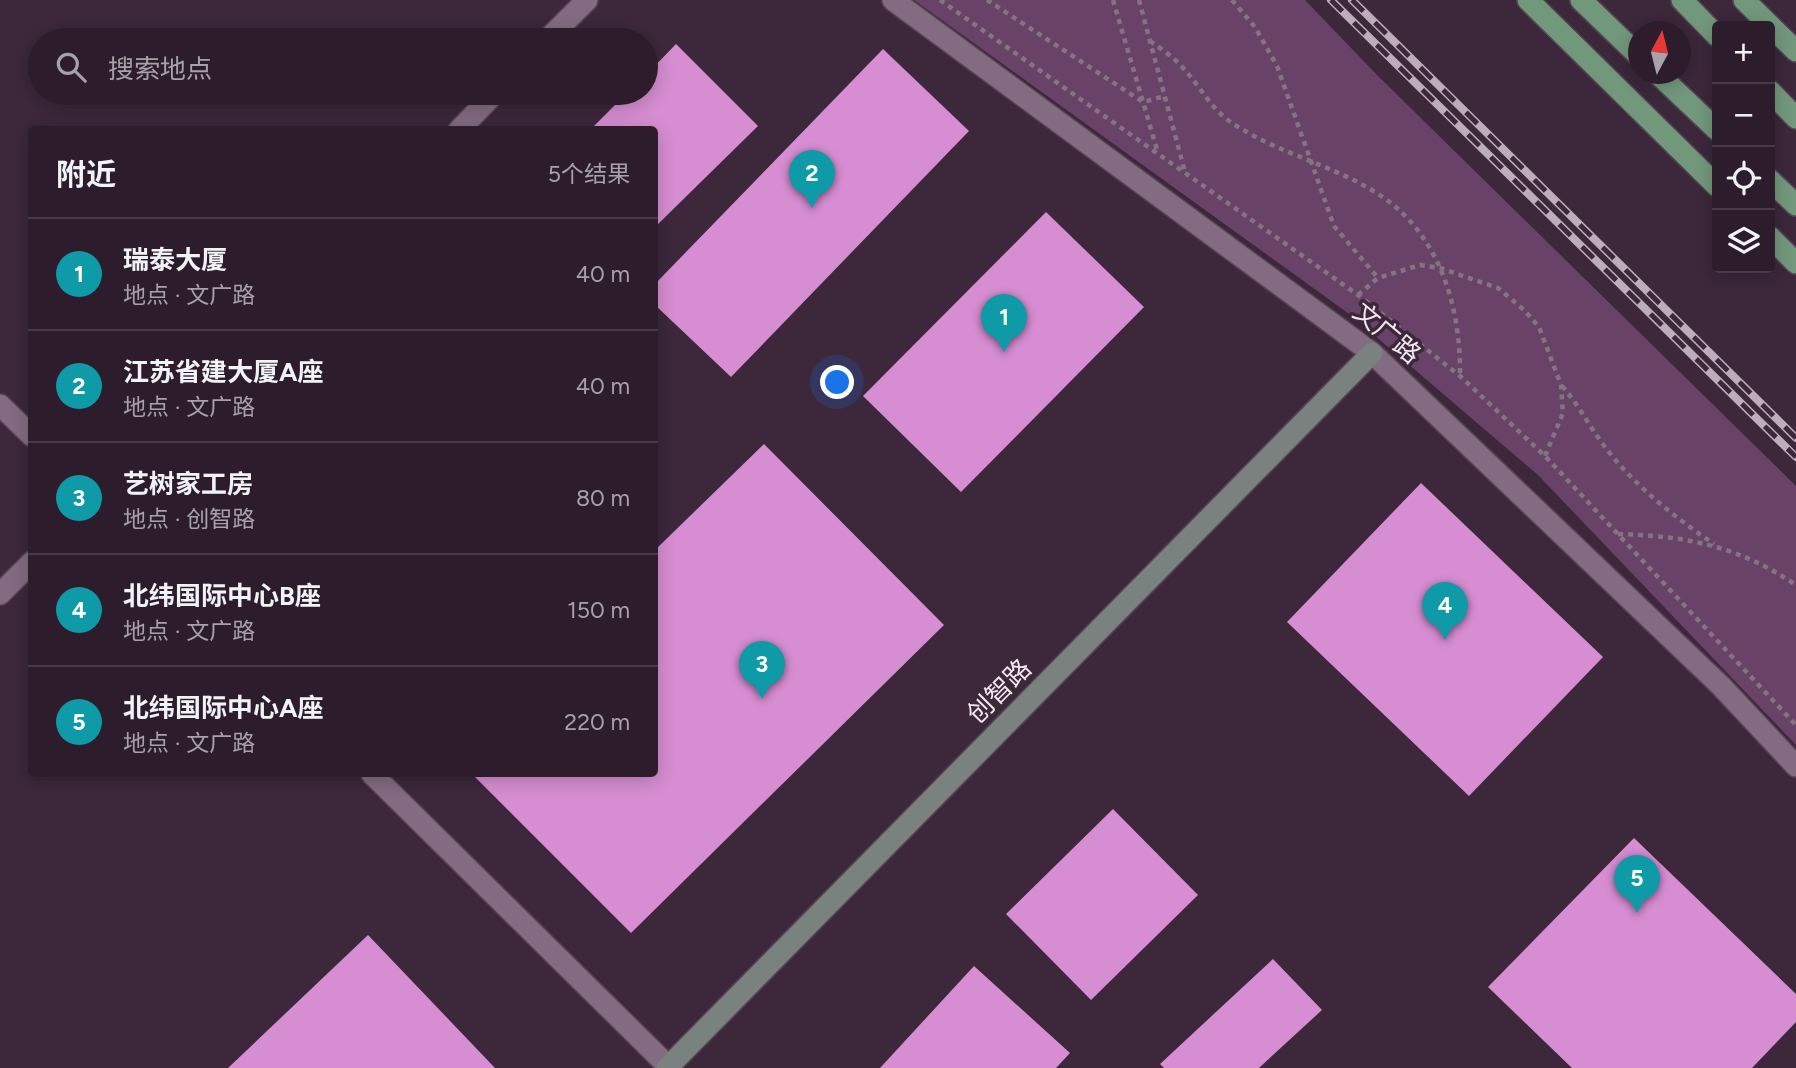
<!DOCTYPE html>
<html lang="zh">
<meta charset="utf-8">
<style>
body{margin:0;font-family:Figtree,"Noto Sans SC",sans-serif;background:#392a38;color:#f1f3f6}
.controls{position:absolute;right:21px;top:21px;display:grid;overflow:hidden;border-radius:7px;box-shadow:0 4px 18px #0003}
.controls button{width:63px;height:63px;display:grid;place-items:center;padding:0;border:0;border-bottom:2px solid #483b48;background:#2d1d2c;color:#f1f3f6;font:35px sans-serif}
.compass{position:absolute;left:1628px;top:21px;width:63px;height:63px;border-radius:50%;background:#2d1d2c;box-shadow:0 4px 18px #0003;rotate:7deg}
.you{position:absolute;left:838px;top:383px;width:24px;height:24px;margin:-18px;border:5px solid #fff;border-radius:50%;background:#1a73e8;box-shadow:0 0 0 10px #1a73e833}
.badge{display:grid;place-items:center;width:46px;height:46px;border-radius:50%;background:#4cd677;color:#fff;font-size:23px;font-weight:700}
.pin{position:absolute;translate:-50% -58px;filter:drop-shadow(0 2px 4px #0008)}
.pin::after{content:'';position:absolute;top:37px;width:24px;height:21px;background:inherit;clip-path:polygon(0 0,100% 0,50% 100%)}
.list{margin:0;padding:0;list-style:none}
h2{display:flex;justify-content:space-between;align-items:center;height:91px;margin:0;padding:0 28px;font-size:30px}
h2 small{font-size:23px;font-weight:400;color:#a7a2a9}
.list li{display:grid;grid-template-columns:46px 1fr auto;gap:21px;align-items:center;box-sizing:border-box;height:112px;padding:0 28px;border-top:2px solid #483b48}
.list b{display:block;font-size:26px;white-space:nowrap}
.list p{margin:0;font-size:23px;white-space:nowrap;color:#a7a2a9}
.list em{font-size:23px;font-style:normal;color:#a7a2a9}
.icon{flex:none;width:38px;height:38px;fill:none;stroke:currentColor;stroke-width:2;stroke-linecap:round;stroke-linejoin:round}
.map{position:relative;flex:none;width:1796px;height:1068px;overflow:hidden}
.search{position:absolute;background:#2d1d2c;box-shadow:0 4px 18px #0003;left:28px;top:28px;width:630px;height:77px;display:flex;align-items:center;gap:18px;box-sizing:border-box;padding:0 24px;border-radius:38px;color:#a7a2a9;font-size:26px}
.panel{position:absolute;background:#2d1d2c;box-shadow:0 4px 18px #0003;left:28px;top:126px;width:630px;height:651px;border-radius:7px}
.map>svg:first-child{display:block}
.green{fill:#694367}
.building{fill:#d68dd1}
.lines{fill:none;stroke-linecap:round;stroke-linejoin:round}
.street-casing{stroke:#544353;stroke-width:24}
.secondary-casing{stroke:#544353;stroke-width:24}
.primary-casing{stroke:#544353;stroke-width:24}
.path{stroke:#857384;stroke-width:4.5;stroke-dasharray:5 5;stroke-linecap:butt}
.street{stroke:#836b81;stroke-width:21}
.secondary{stroke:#7a827f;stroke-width:21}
.primary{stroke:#72987c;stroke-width:21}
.rail-casing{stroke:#bdadbc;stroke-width:8}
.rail{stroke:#3c273b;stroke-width:5;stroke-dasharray:16;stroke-linecap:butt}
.labels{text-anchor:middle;stroke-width:7;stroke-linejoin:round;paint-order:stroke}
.street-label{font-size:26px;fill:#f3e6f2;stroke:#3c273b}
</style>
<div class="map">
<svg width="1796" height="1068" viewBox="0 0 1796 1068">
<rect width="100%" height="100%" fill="#3c273b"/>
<path class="green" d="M914 0H1305L1377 75 1796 486V745L1538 475 1352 316Z"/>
<path class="building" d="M676 44 758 126 654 228V130H590L627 93H646V75Z
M883 49 969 131 731 377 654 304V285Z
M1046 212 1144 307 961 492 863 396Z
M764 444 944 625 631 933 472 774H654V551Z
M1421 483 1603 657 1469 796 1287 622Z
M1113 809 1198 895 1091 1000 1006 914Z
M1634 838 1796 994V1022L1752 1068H1572L1488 987Z
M368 935 495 1068H228Z
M1273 959 1322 1010 1259 1068H1164L1160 1064Z
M974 966 1070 1053 1056 1068H880Z"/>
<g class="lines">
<g class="street-casing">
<path id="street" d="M893 0 1372 353 1721 686 1796 766
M547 40 587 0
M459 130 495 93
M0 405 32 436
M0 594 32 562
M372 774 670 1068"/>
</g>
<g class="secondary-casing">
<path id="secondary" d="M667 1068 1372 353"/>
</g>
<g class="primary-casing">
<path id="primary" d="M1528 0 1717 186
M1581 0 1638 55
M1682 0 1717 36
M1744 0 1796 51
M1658 74 1717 130
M1770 91 1796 118
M1770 180 1796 205
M1770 237 1796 263"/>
</g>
<path class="path" d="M940 0 1358 295 1460 376 1545 456 1796 725
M987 0 1143 102 1165 96
M1113 0 1158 153
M1139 0 1185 172
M1232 0 1255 27 1277 66 1334 226 1378 278
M1150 41C1161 49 1174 57 1183 68 1200 86 1211 109 1232 123 1277 153 1330 164 1375 192 1439 231 1461 306 1460 376
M1358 295 1378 278 1420 265 1440 268 1498 288 1524 310 1539 327 1561 385 1563 413 1545 456
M1562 386C1578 404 1588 424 1602 443 1632 484 1673 516 1714 544
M1618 534C1687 536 1738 546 1796 585"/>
<use href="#street" class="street"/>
<use href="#secondary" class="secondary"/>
<use href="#primary" class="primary"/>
<g class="rail-casing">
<path id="rail" d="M1331 0 1796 457
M1352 0 1796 438"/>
</g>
<use href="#rail" class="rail"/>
</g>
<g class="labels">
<g class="street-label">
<text transform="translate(1387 333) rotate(40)" y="9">文广路</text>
<text transform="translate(999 691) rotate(-45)" y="9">创智路</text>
</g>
</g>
</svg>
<div class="controls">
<button>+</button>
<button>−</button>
<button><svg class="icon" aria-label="locate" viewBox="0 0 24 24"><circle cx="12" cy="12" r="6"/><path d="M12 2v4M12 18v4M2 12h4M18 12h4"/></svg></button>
<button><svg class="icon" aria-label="layers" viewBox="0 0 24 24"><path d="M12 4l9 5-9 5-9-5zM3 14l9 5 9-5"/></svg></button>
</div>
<svg class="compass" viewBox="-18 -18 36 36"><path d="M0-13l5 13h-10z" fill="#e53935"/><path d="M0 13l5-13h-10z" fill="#a7a2a9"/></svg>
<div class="you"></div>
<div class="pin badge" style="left:1004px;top:352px;background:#0f9aa8">1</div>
<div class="pin badge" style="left:812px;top:208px;background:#0f9aa8">2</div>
<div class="pin badge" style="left:762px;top:699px;background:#0f9aa8">3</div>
<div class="pin badge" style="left:1445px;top:640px;background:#0f9aa8">4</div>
<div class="pin badge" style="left:1637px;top:913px;background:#0f9aa8">5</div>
<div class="search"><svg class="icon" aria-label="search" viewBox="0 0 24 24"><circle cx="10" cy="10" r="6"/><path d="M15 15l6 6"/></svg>搜索地点</div>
<section class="panel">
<h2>附近<small>5个结果</small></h2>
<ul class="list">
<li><span class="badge" style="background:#0f9aa8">1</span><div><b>瑞泰大厦</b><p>地点 · 文广路</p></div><em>40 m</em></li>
<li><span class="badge" style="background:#0f9aa8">2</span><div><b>江苏省建大厦A座</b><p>地点 · 文广路</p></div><em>40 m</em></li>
<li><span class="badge" style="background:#0f9aa8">3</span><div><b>艺树家工房</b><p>地点 · 创智路</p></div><em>80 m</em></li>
<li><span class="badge" style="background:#0f9aa8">4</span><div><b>北纬国际中心B座</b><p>地点 · 文广路</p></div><em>150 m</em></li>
<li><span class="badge" style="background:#0f9aa8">5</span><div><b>北纬国际中心A座</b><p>地点 · 文广路</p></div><em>220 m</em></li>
</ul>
</section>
</div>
